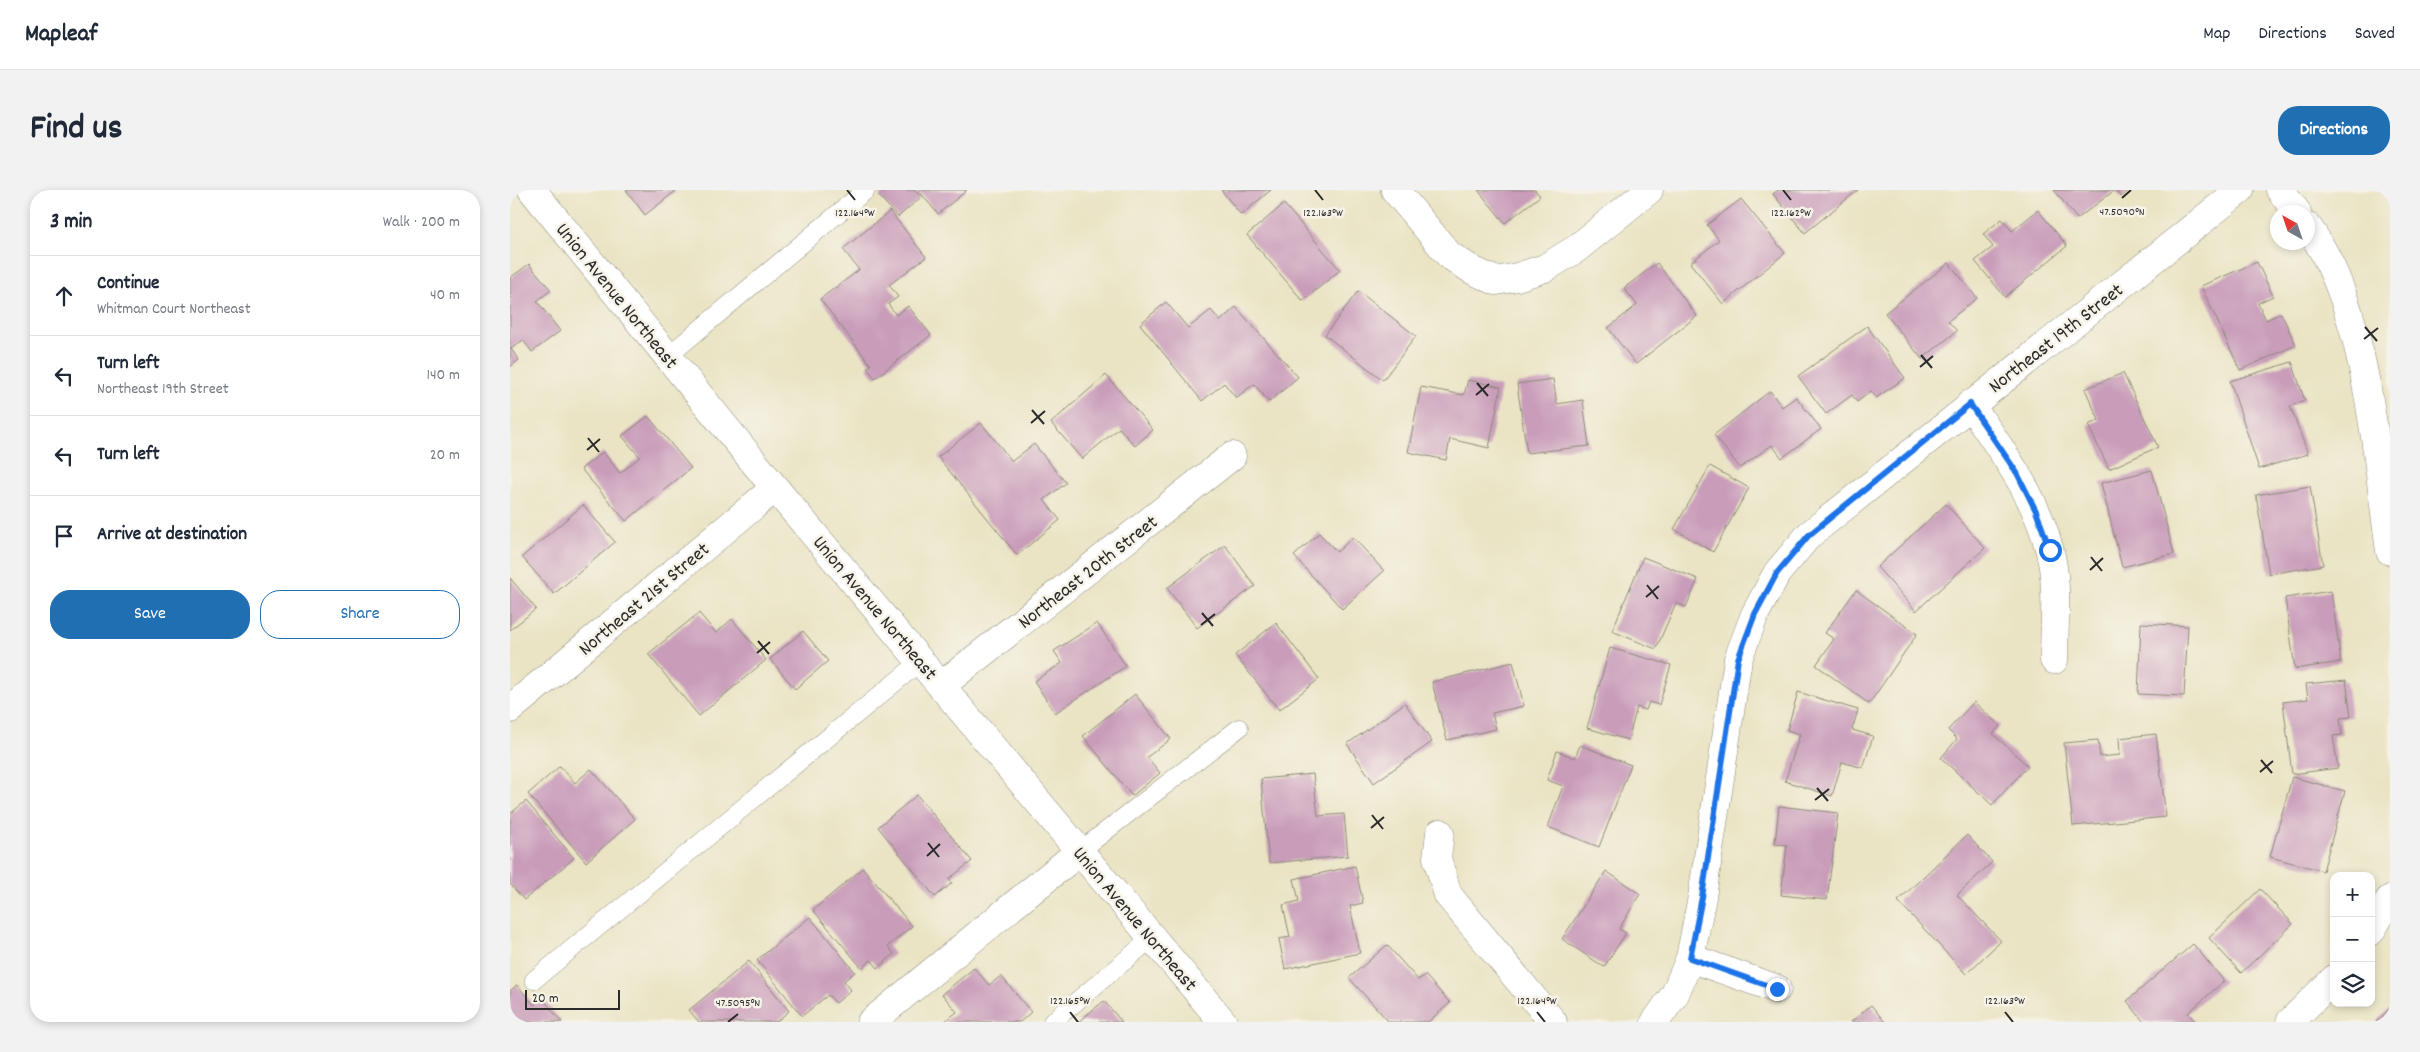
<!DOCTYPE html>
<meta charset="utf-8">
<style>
body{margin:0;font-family:Dekko,sans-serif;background:#f2f2f3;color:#1f2937}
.controls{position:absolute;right:15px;bottom:15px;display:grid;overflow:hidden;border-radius:10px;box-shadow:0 2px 8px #0003}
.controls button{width:45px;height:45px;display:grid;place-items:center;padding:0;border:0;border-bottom:1px solid #e0e1e3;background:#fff;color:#1f2937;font:25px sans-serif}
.compass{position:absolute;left:1760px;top:15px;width:45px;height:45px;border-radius:50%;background:#fff;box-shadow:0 2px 8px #0003;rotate:320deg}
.scale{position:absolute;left:15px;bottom:12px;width:95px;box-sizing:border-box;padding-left:5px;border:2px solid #2b2b2b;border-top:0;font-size:14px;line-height:18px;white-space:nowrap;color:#2b2b2b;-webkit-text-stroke:4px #f7f3e8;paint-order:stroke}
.stop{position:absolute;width:15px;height:15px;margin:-11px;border:4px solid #1a73e8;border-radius:50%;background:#fff}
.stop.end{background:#1a73e8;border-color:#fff;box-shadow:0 1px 5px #0008}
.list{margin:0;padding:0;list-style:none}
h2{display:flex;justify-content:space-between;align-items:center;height:65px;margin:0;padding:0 20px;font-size:21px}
h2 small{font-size:16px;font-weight:400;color:#747a83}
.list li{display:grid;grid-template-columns:32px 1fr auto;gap:15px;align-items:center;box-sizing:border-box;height:80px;padding:0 20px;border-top:1px solid #e0e1e3}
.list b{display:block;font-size:19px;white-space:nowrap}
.list p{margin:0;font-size:16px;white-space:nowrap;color:#747a83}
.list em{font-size:16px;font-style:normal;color:#747a83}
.actions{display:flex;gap:10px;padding:15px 20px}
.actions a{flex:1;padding:11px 0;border:1px solid #1f6fb2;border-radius:20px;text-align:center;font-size:18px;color:#1f6fb2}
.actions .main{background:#1f6fb2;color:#fff}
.icon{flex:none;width:28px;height:28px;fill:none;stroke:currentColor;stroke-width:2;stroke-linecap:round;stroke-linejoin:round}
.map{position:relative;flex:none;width:1880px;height:832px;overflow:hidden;border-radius:20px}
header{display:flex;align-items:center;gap:30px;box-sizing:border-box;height:70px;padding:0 25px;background:#fff;border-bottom:1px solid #e0e1e3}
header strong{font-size:24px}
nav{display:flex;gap:28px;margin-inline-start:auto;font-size:18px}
.intro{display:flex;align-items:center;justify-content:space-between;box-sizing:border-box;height:120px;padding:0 30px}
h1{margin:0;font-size:35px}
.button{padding:12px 22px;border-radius:20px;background:#1f6fb2;color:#fff;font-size:18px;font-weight:700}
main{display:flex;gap:30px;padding:0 30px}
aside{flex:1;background:#fff;border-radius:20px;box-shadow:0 2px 8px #0003}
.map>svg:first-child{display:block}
.building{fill:#c99dba}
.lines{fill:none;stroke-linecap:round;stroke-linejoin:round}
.service-casing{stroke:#8a8878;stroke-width:19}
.minor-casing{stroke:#8a8878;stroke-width:29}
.tertiary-casing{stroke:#8a8878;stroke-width:29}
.service{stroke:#fff;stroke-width:18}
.minor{stroke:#fff;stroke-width:28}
.tertiary{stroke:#fff;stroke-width:28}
.route{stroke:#1a73e8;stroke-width:6}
.ticks{fill:none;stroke:#2b2b2b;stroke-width:2}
.labels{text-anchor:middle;stroke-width:5;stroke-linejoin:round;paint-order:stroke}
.street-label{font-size:20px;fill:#2b2b2b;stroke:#f7f3e8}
.ticks-label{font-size:12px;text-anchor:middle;fill:#2b2b2b;stroke:#f7f3e8;stroke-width:5;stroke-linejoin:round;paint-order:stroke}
</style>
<header>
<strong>Mapleaf</strong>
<nav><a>Map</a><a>Directions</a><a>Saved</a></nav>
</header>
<div class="intro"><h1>Find us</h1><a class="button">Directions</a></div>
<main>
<aside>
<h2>3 min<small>Walk · 200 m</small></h2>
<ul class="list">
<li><svg class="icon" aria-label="ahead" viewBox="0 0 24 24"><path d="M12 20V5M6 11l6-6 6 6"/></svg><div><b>Continue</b><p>Whitman Court Northeast</p></div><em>40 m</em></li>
<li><svg class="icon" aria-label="left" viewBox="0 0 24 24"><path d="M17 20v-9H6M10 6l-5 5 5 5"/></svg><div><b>Turn left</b><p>Northeast 19th Street</p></div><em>140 m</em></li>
<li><svg class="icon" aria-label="left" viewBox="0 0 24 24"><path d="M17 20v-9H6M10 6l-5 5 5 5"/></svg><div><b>Turn left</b></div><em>20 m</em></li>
<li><svg class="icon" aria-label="arrive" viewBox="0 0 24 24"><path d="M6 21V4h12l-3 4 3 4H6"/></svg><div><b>Arrive at destination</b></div></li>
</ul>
<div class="actions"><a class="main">Save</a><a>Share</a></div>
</aside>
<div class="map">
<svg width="1880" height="832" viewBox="0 0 1880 832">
<rect width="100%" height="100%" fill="#f7f3e8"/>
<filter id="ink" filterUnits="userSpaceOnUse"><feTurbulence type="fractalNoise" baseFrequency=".02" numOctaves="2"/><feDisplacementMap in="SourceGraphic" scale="10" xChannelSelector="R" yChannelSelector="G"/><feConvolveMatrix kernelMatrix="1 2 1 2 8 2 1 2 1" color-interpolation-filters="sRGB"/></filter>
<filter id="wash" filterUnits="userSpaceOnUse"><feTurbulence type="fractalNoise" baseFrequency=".0096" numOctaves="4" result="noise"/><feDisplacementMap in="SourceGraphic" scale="20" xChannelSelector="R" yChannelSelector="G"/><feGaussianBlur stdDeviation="1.12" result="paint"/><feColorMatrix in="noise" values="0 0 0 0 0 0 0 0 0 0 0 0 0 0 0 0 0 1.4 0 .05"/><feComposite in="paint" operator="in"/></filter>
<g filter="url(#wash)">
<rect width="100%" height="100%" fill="#eae4c5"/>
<g id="blocks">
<path class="building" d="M116 0H167L135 25Z
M376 0H405L411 7 388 27 369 6Z
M408 0H457L428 24Z
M711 0H761L731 25Z
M968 0H1025L1030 6 995 33Z
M1268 0H1348L1295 43 1263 4Z
M1544 0H1620L1611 7 1605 0 1567 29Z
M1231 9 1275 63 1213 114 1180 73 1209 50 1197 35Z
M774 14 830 80 793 111 737 45Z
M1528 20 1557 56 1495 107 1465 71 1483 57 1473 44 1492 29 1502 41Z
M380 21 416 67 379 95 388 107 378 114 386 125 398 116 421 145 365 188 357 178 361 175 310 109 349 80 333 59Z
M1747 72 1763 106 1748 113 1756 130 1771 123 1786 155 1730 180 1691 96Z
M1147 73 1187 126 1126 174 1098 138 1127 115 1114 98Z
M1439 73 1467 108 1438 131 1447 141 1412 169 1375 123Z
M19 74 41 100 27 111 50 141 22 162 13 150 1 159 9 170 0 177V110L2 108 0 106V88Z
M848 101 906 146 873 190 815 145Z
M656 112 678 138 701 120 710 131 726 117 788 187 759 212 744 194 726 208 714 193 692 211 630 134Z
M1357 136 1395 188 1366 208 1361 201 1347 212 1342 205 1316 224 1288 186Z
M1782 172 1795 211 1780 216 1798 264 1749 279 1720 191Z
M1613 183 1648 257 1599 279 1578 235 1589 230 1575 199Z
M596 185 643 240 625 256 609 238 572 269 541 233Z
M1043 189 1047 214 1073 210 1079 256 1017 263 1007 194Z
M958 190 991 197 979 258 940 249 936 270 898 262 911 197 954 205Z
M1260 201 1272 217 1286 207 1311 239 1272 268 1262 255 1230 278 1204 245Z
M138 226 181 278 116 331 71 279 93 262 110 283 130 267 112 246Z
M471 233 502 271 524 254 556 293 534 310 550 330 507 365 428 267Z
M1200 276 1239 298 1203 362 1164 339Z
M1642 280 1664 364 1612 377 1591 293Z
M1800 296 1813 375 1759 384 1746 305Z
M1436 314 1475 358 1406 421 1367 377Z
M73 315 105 352 44 404 12 367Z
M809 343 827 362 843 347 874 381 832 419 784 366Z
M715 355 745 396 687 438 657 398Z
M1133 367 1188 389 1176 417 1166 413 1146 459 1102 441Z
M0 388 26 419 0 440Z
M1346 400 1407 444 1359 514 1306 475 1324 449 1315 443Z
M1821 401 1831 472 1785 479 1775 408Z
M189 423 206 443 222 429 256 470 189 526 138 464Z
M587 433 616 476 545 523 524 491 552 473 544 461Z
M766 433 809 489 769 520 725 465Z
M1631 433 1678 436 1674 506 1628 504Z
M293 441 318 471 285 499 260 469Z
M1100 458 1161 475 1149 515 1139 512 1136 520 1127 517 1118 550 1077 538Z
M1003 472 1014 516 982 523 986 539 937 550 922 492Z
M1836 490 1841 527 1830 528 1832 545 1823 546 1828 578 1782 584 1773 512 1798 509 1796 494Z
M1288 502 1348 520 1342 540 1363 546 1353 578 1332 572 1322 606 1275 591 1290 544 1277 540Z
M625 504 661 549 637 567 650 583 622 606 573 546Z
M1464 512 1490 536 1483 544 1518 576 1482 615 1431 568 1447 549 1438 540Z
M895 513 922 552 864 593 837 554Z
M1646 544 1656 627 1563 636 1554 553 1588 550 1590 567 1610 565 1609 548Z
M1070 555 1121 575 1089 657 1038 637 1053 596 1037 590 1047 561 1065 568Z
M50 576 65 593 81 579 125 629 76 672 18 604Z
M803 584 808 626 834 624 838 666 759 673 751 589Z
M1782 587 1835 601 1813 681 1760 667Z
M407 605 462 671 439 689 442 693 425 707 368 637Z
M16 611 64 668 14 710 0 694V624Z
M1269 616 1328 623 1317 710 1271 705 1277 655 1265 654Z
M1457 645 1482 672 1447 705 1491 751 1456 784 1388 711Z
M845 676 853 713 840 716 850 763 775 779 769 749 780 747 773 715 789 711 784 689Z
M353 678 402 736 378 756 384 764 368 778 361 770 352 778 303 720Z
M1096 681 1130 704 1109 739 1116 743 1094 777 1052 749Z
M1750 699 1783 734 1731 783 1699 748Z
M300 727 345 782 334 791 341 800 326 813 318 805 292 826 247 770Z
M1683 754 1714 791 1678 823 1686 832H1634L1617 811Z
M877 755 908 790 915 785 940 813 918 832H879L839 788Z
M239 771 279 821 266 832H189L179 820Z
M464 778 479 795 491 786 521 822 510 832H434L447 822 432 804Z
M7 795 24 815 32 808 52 832H0V801Z
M594 811 612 832H568Z
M1361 815 1375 832H1341Z
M1880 818V832H1866Z"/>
</g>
</g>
<g filter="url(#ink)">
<use href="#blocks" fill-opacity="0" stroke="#8a8878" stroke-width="1"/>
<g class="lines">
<g class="service-casing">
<path id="service" d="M158 166 356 0
M570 661 729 538
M24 790 411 471
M542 832 643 747"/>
</g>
<g class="minor-casing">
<path id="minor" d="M885 0 939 65 962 80 986 91 1007 87 1035 78 1066 59 1139 0
M1770 0 1787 22
M1798 37C1857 118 1866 263 1880 361
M1460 214C1491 260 1525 304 1539 358 1549 393 1544 434 1544 470
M432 495 722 266
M0 519 265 298
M930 643 927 668 938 705 1043 832
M1861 741 1880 709
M1180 768 1267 799
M361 832 570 661
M1145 832 1165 804 1180 768 1192 707 1228 469 1245 424 1267 383 1299 345 1730 0
M1780 832 1824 789"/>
</g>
<g class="tertiary-casing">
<path id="tertiary" d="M22 0 265 298 713 832"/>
</g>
<use href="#service" class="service"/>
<use href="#minor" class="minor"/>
<use href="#tertiary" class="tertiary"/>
</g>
</g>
<g class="lines" filter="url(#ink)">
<path class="route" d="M1267 799 1180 768 1192 707 1228 469 1245 424 1267 383 1299 345 1460 214 1507 283 1526 321 1540 360"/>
</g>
<path class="ticks" d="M337 0 345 10M805 0 813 10M1273 0 1281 10M1612 8 1621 0M1855 137 1867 151M1854 149 1868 138M1411 165 1422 178M1410 177 1423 166M967 193 978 206M966 205 979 194M522 220 534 234M521 233 535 221M78 248 89 262M77 260 90 249M1581 367 1592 381M1580 380 1593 368M1137 395 1148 409M1136 407 1149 396M692 423 703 436M691 435 705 424M248 451 259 464M247 463 260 452M1751 570 1762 583M1750 582 1763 571M1307 598 1318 611M1305 610 1319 599M862 625 873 639M861 638 874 627M418 653 429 667M417 666 430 654M560 822 568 832M1027 822 1035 832M1495 822 1503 832M218 832 228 824"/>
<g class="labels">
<g class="street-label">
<text transform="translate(108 105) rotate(51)" y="7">Union Avenue Northeast</text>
<text transform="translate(1545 147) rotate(-38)" y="7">Northeast 19th Street</text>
<text transform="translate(577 381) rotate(-38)" y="7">Northeast 20th Street</text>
<text transform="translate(133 408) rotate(-40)" y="7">Northeast 21st Street</text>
<text transform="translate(366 417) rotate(50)" y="7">Union Avenue Northeast</text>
<text transform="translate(626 728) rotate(50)" y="7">Union Avenue Northeast</text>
</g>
</g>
<g class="ticks-label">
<text x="1612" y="25">47.5090°N</text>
<text x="1281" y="26">122.162°W</text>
<text x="345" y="26">122.164°W</text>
<text x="813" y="26">122.163°W</text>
<text x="560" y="814">122.165°W</text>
<text x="1027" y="814">122.164°W</text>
<text x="1495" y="814">122.163°W</text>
<text x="228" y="816">47.5095°N</text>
</g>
</svg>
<div class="controls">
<button>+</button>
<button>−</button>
<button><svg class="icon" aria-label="layers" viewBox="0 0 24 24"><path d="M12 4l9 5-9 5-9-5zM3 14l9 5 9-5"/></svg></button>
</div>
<svg class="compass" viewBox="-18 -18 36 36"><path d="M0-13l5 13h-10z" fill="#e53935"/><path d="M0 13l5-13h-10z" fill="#747a83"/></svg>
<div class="scale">20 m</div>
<div class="stop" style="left:1540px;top:360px"></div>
<div class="stop end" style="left:1267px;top:799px"></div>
</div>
</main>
